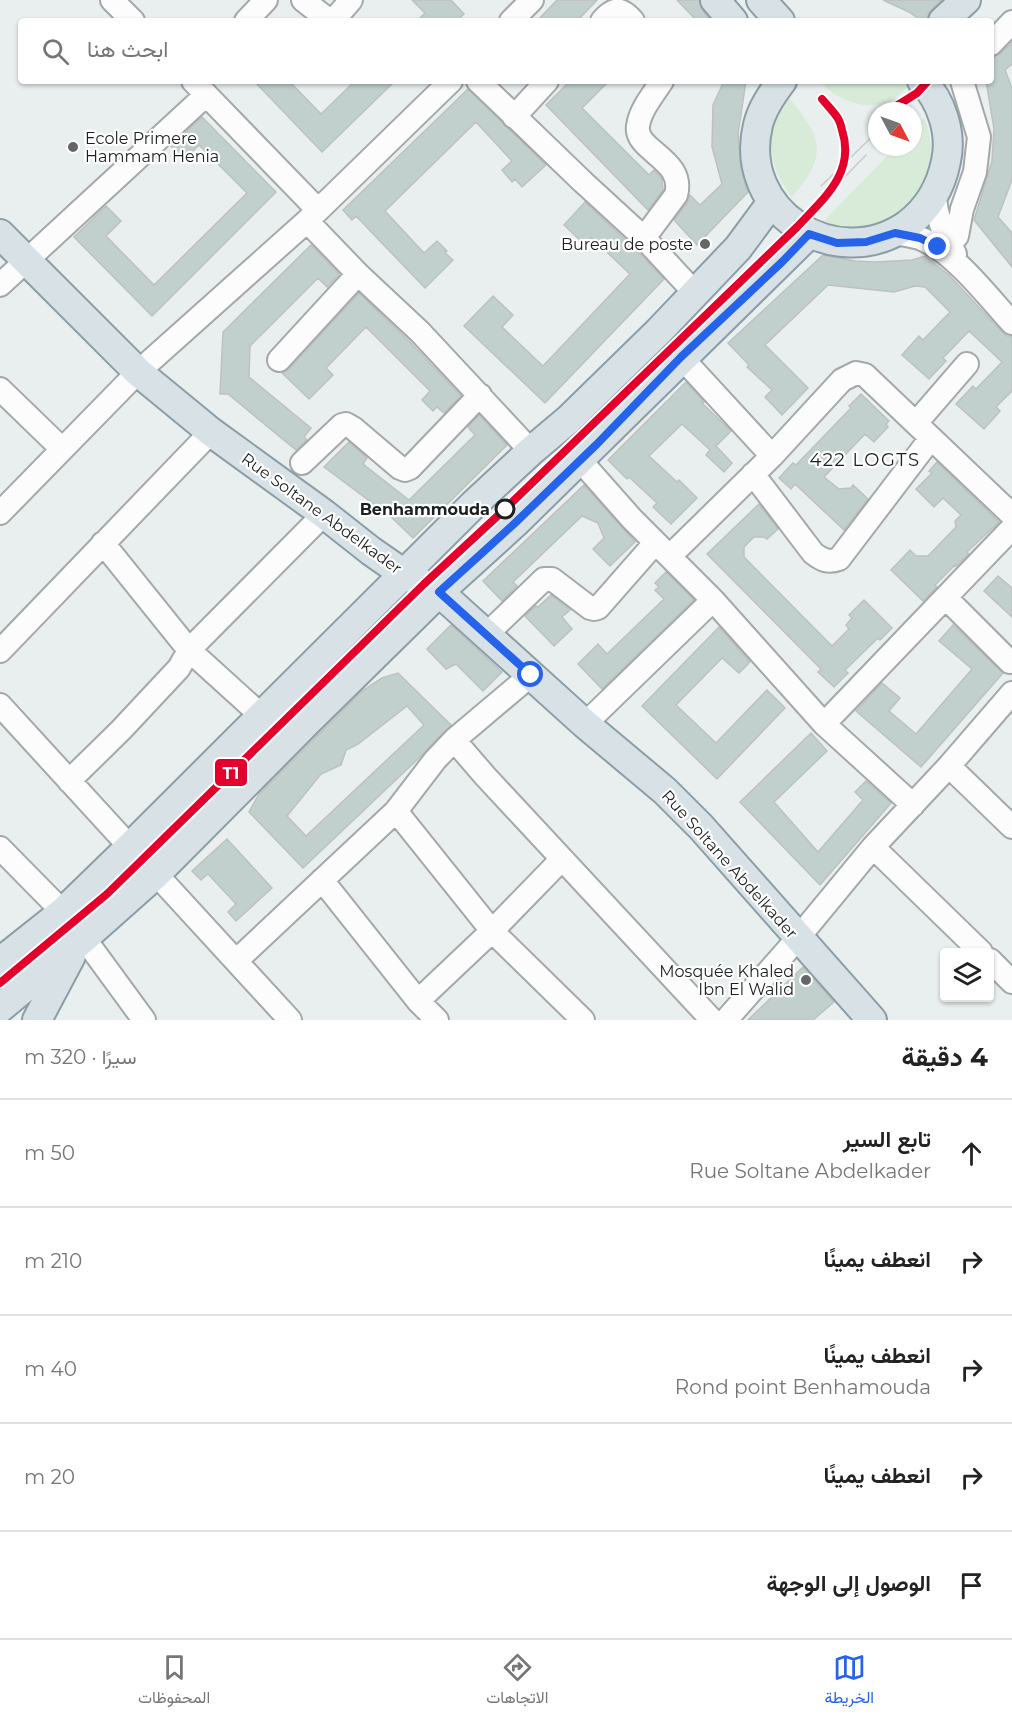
<!DOCTYPE html>
<html lang="ar">
<meta charset="utf-8">
<style>
body{margin:0;font-family:Montserrat,Vazirmatn,sans-serif;background:#f2f2f2;color:#222;direction:rtl}
.controls{position:absolute;right:18px;bottom:18px;display:grid;overflow:hidden;border-radius:6px;box-shadow:0 2px 4px #0004}
.controls button{width:54px;height:54px;display:grid;place-items:center;padding:0;border:0;border-bottom:2px solid #e0e0e0;background:#fff;color:#222;font:30px sans-serif}
.compass{position:absolute;left:868px;top:102px;width:54px;height:54px;border-radius:50%;background:#fff;box-shadow:0 2px 4px #0004;rotate:131deg}
.stop{position:absolute;width:18px;height:18px;margin:-14px;border:4px solid #2563eb;border-radius:50%;background:#fff}
.stop.end{background:#2563eb;border-color:#fff;box-shadow:0 2px 6px #0008}
.list{margin:0;padding:0;list-style:none}
h2{display:flex;justify-content:space-between;align-items:center;height:78px;margin:0;padding:0 24px;font-size:26px}
h2 small{font-size:20px;font-weight:400;color:#767676}
.list li{display:grid;grid-template-columns:39px 1fr auto;gap:18px;align-items:center;box-sizing:border-box;height:108px;padding:0 24px;border-top:2px solid #e0e0e0}
.list b{display:block;font-size:22px;white-space:nowrap}
.list p{margin:0;font-size:20px;white-space:nowrap;color:#767676}
.list em{font-size:20px;font-style:normal;color:#767676}
.icon{flex:none;width:33px;height:33px;fill:none;stroke:currentColor;stroke-width:2;stroke-linecap:round;stroke-linejoin:round}
.map{position:relative;flex:none;width:1012px;height:1020px;overflow:hidden;direction:ltr}
.search{position:absolute;background:#fff;box-shadow:0 2px 4px #0004;left:18px;right:18px;top:18px;height:66px;display:flex;align-items:center;gap:15px;box-sizing:border-box;padding:0 21px;border-radius:6px;color:#767676;font-size:22px}
.sheet{height:618px;background:#fff}
nav{display:flex;justify-content:space-around;align-items:center;box-sizing:border-box;height:84px;border-top:2px solid #e0e0e0;background:#fff;font-size:16px;color:#767676}
nav a{display:grid;justify-items:center;gap:3px}
nav .on{color:#2563eb}
.map>svg:first-child{display:block}
.green{fill:#d8ebd8}
.building{fill:#c1d0cc;stroke:#bec1c1;stroke-width:1.5;fill-rule:evenodd}
.lines{fill:none;stroke-linecap:round;stroke-linejoin:round}
.minor-casing{stroke:#a4a8a8;stroke-width:26}
.major-casing{stroke:#8c9ea5;stroke-width:32}
.minor{stroke:#fcfcfd;stroke-width:22}
.major{stroke:#d8e2e6;stroke-width:28}
.tram{stroke:#cacbcb;stroke-width:1.5}
.tram-1-casing{stroke:#fff;stroke-width:12}
.tram-1{stroke:#e4002b;stroke-width:8}
.route{stroke:#2563eb;stroke-width:8}
.poi-dot{fill:#646768;stroke:#fff;stroke-width:2}
.stop-dot{fill:#fff;stroke:#1c1f1f;stroke-width:3}
.labels{text-anchor:middle;stroke-width:4.5;stroke-linejoin:round;paint-order:stroke}
.poi-label{font-size:16px;fill:#1c1f1f;stroke:#fff;text-anchor:end}
.stop-label{font-size:16px;font-weight:bold;fill:#1c1f1f;stroke:#fff;text-anchor:end}
.street-label{font-size:16px;fill:#1c1f1f;stroke:#fff}
.neighbourhood-label{font-size:18px;letter-spacing:1.5px;fill:#1c1f1f;stroke:#fff}
.line-badge{stroke:#fff;stroke-width:2}
.badge-label{font-size:16px;text-anchor:middle;font-weight:bold;fill:#fff}
</style>
<div class="map">
<svg width="1012" height="1020" viewBox="0 0 1012 1020">
<rect width="100%" height="100%" fill="#e9eeef"/>
<path class="green" d="M819 81H904L910 85C903 91 896 98 887 102 865 112 834 98 819 81Z
M790 99C823 139 828 156 792 197 767 166 765 133 785 100Z
M924 118C952 181 888 248 823 222L896 147H913V129Z"/>
<path class="building" d="M412 0H451L464 14 456 21H417L425 13Z
M557 0H597L577 21H537Z
M677 0H699L702 10 711 21H697Z
M883 0H942L932 9 928 15 927 21H922L909 12Z
M1012 42V64L1005 70 1012 88V180L998 217 1012 233V267L974 220 992 161 994 129 986 81H991V57L1000 54Z
M254 81H289L321 114 355 81H395L322 152Z
M570 81H609L582 108 649 175 654 170 662 179 663 190 648 210 546 105Z
M724 81H746L738 134 741 167 748 192 697 245 674 220 687 203 690 195 700 205 722 184 712 147 713 105Z
M468 89 546 165 522 187 515 179 512 182 502 170 512 161 476 122 385 211 424 253 437 241 447 251 445 253 453 260 425 288 356 216 352 220 343 210Z
M202 117 276 192 152 316 74 237 106 206 121 221 106 236 154 285 247 193 199 145 184 160 171 146Z
M585 202 634 248 664 279 545 403 464 326 493 296 513 315 502 327 543 366 630 274 591 237 584 244 564 225Z
M311 245 339 274 327 287 318 278 250 346 249 377 311 428 304 437 307 440 296 450 228 394H220L223 332Z
M823 255 855 261 875 262 912 260 925 256 949 275 1002 332 1007 336H1012V391L996 407 1000 411 984 429 956 404 973 386 976 389 1002 362 969 331 943 358 946 361 929 379 902 355 919 336 923 340 950 312 925 287 915 286 894 292 828 285 765 345 808 388 782 415 765 397 772 390 747 367 749 365 728 343Z
M359 293 410 342 461 396 444 413 437 407 433 411 422 400 430 391 366 327 326 368 333 375 309 399 282 373 289 369Z
M686 382 704 402 702 403 731 431 716 446 732 463 724 472 706 455 710 450 682 424 649 456 677 482 679 480 697 498 671 524 653 507 657 503 629 477 627 479 608 460Z
M861 394 889 421 886 424 888 427 874 442 865 434 824 477 839 489 851 488 853 485 868 499 844 530 795 484 791 489 779 478 793 463 796 465 851 408 849 406Z
M479 415 507 445 413 538 391 517 324 467 349 442 367 458 363 464 409 500 475 435 468 427Z
M937 462 999 522 967 552 969 554 956 566 955 565 935 585 937 587 923 601 891 570 910 550 916 556H928L956 527 955 521 961 515 943 498 934 507 916 489 932 473 929 471Z
M584 485 635 542 610 566 593 549 604 538 598 523 582 516 513 582 517 586 502 601 483 581Z
M759 504 778 529 767 539 764 537H754L744 547V557L832 646 849 629 846 625 852 618 849 615 864 600 892 628 880 640 878 638 845 670 848 673 834 687 818 672 821 669 707 554Z
M666 572 694 600 602 689 578 664 598 644 607 654 664 599 655 590 659 587 655 583Z
M998 576 1012 588V617L984 591Z
M551 595 570 610 562 617 572 629 554 646 525 616 536 606 538 607Z
M451 625 502 672 483 691 456 664 446 669 427 649Z
M953 625 1003 673 921 767 856 711 882 683 900 698 889 711 916 734 972 669 939 641Z
M719 627 750 662 739 673 722 658 676 705 716 743 767 690 785 708 717 779 642 706Z
M398 673 451 725 421 756 303 868 249 812 259 794 362 691 382 678ZM407 706 424 725 306 836 287 816 321 774 341 765 346 750 358 744Z
M811 733 827 751 774 802 818 852 863 800 855 792 866 781 891 803 820 885 740 802Z
M227 839 272 888 236 921 228 912 236 904 208 874 201 880 192 871Z
M803 967 834 1002 813 1020H748Z"/>
<g class="lines">
<g class="minor-casing">
<path id="minor" d="M112 0 133 21
M303 0 326 18 332 19 338 15 351 0
M246 21 266 0
M511 21 532 0
M602 21C614 7 621 7 633 21
M991 44 1012 22
M193 81 318 210
M478 81 583 182 644 238 695 293
M514 117 547 81
M935 196C936 218 945 235 955 254
M307 221 358 274 420 332 531 451
M895 233C904 235 914 236 922 239 955 253 988 297 1012 323
M644 238 676 195C686 159 634 151 638 126 640 110 653 95 662 81
M950 244 957 236 962 209 975 172 979 137 962 81
M0 285 206 95
M681 357 772 456
M279 360 358 274
M0 389 62 449
M916 423 967 364
M579 459 632 519 713 600 824 724 913 805
M302 463 342 425 346 424 353 428 400 468 405 470 410 468 480 395
M753 474 813 553C822 560 828 563 839 559L931 438
M0 513 138 372 307 221 451 81
M103 543 189 650 263 717
M670 556 772 456 842 380 856 373 865 375 1012 515
M946 598 1010 662
M486 635 544 579H552L590 608 594 609 598 608 655 543
M0 651 211 432
M0 705 130 847
M585 724 713 600
M824 724 1012 528
M454 740 486 777 712 1020
M949 766 1012 827
M69 781 121 730 179 668 189 650 324 514
M396 811 492 931 583 1020
M873 847 981 952
M0 848 63 912
M156 874 290 1020
M322 880 418 1001 437 1020
M84 938 144 1020
M990 960 1012 982
M236 961 396 811 435 760 454 740 531 675
M418 1001 492 931 562 859
M726 1020 798 938 873 847 949 766 1012 693"/>
</g>
<g class="major-casing">
<path id="major" d="M715 0 733 21
M761 0 780 21
M943 21 966 0
M782 81C772 94 762 108 758 125 737 211 835 275 907 225 928 209 941 187 946 161 952 134 942 101 922 81
M0 234 138 372 211 432 324 514 371 551 404 574 439 592 585 724 665 791 701 827 872 1020
M0 962 63 912 130 847 474 504 531 451 569 419 658 332 738 248 772 202
M0 1008 84 938 156 874 307 722 439 592 515 523 809 234
M37 1020 71 956"/>
</g>
<use href="#minor" class="minor"/>
<use href="#major" class="major"/>
<path class="tram" d="M899 111 917 93
M821 186 877 132
M830 192 866 155"/>
<g class="tram-1-casing">
<path id="tram-1" d="M886 111 890 110 917 93 928 81
M0 983 107 894 424 584 505 509 797 227C823 199 856 173 842 130 841 126 840 121 837 117 833 111 827 105 822 99"/>
</g>
<use href="#tram-1" class="tram-1"/>
</g>
<g class="lines">
<path class="route" d="M531 675 439 592 515 523 597 444 681 357 782 262 809 234 837 243 866 242 895 233 920 238 938 247"/>
</g>
<g class="poi-dot">
<circle cx="73" cy="147" r="6"/>
<circle cx="705" cy="244" r="6"/>
<circle cx="806" cy="980" r="6"/>
</g>
<circle class="stop-dot" cx="505" cy="509" r="9"/>
<g class="labels">
<g class="poi-label">
<text x="85" y="144" text-anchor="start">Ecole Primere<tspan x="85" dy="18">Hammam Henia</tspan></text>
<text x="693" y="250">Bureau de poste</text>
<text x="794" y="977">Mosquée Khaled<tspan x="794" dy="18">Ibn El Walid</tspan></text>
</g>
<g class="stop-label">
<text x="490" y="515">Benhammouda</text>
</g>
<g class="street-label">
<text transform="translate(322 513) rotate(36)" y="6">Rue Soltane Abdelkader</text>
<text transform="translate(730 864) rotate(48)" y="6">Rue Soltane Abdelkader</text>
</g>
<g class="neighbourhood-label">
<text x="865" y="466">422 LOGTS</text>
</g>
</g>
<rect class="line-badge" x="214" y="758" width="34" height="29" rx="6" fill="#e4002b"/>
<g class="badge-label">
<text x="231" y="779">T1</text>
</g>
</svg>
<div class="controls">
<button><svg class="icon" aria-label="layers" viewBox="0 0 24 24"><path d="M12 4l9 5-9 5-9-5zM3 14l9 5 9-5"/></svg></button>
</div>
<svg class="compass" viewBox="-18 -18 36 36"><path d="M0-13l5 13h-10z" fill="#e53935"/><path d="M0 13l5-13h-10z" fill="#767676"/></svg>
<div class="stop" style="left:531px;top:675px"></div>
<div class="stop end" style="left:938px;top:247px"></div>
<div class="search"><svg class="icon" aria-label="search" viewBox="0 0 24 24"><circle cx="10" cy="10" r="6"/><path d="M15 15l6 6"/></svg>ابحث هنا</div>
</div>
<section class="sheet">
<h2>4 دقيقة<small>سيرًا · 320 m</small></h2>
<ul class="list">
<li><svg class="icon" aria-label="ahead" viewBox="0 0 24 24"><path d="M12 20V5M6 11l6-6 6 6"/></svg><div><b>تابع السير</b><p>Rue Soltane Abdelkader</p></div><em>50 m</em></li>
<li><svg class="icon" aria-label="right" viewBox="0 0 24 24"><path d="M7 20v-9h11M14 6l5 5-5 5"/></svg><div><b>انعطف يمينًا</b></div><em>210 m</em></li>
<li><svg class="icon" aria-label="right" viewBox="0 0 24 24"><path d="M7 20v-9h11M14 6l5 5-5 5"/></svg><div><b>انعطف يمينًا</b><p>Rond point Benhamouda</p></div><em>40 m</em></li>
<li><svg class="icon" aria-label="right" viewBox="0 0 24 24"><path d="M7 20v-9h11M14 6l5 5-5 5"/></svg><div><b>انعطف يمينًا</b></div><em>20 m</em></li>
<li><svg class="icon" aria-label="arrive" viewBox="0 0 24 24"><path d="M6 21V4h12l-3 4 3 4H6"/></svg><div><b>الوصول إلى الوجهة</b></div></li>
</ul>
</section>
<nav>
<a class="on"><svg class="icon" aria-label="map" viewBox="0 0 24 24"><path d="M3 6l6-2 6 2 6-2v14l-6 2-6-2-6 2zM9 4v14M15 6v14"/></svg>الخريطة</a>
<a><svg class="icon" aria-label="directions" viewBox="0 0 24 24"><path d="M12 3l9 9-9 9-9-9zM9 14v-3h6M13 9l2 2-2 2"/></svg>الاتجاهات</a>
<a><svg class="icon" aria-label="saved" viewBox="0 0 24 24"><path d="M7 4h10v16l-5-4-5 4z"/></svg>المحفوظات</a>
</nav>
